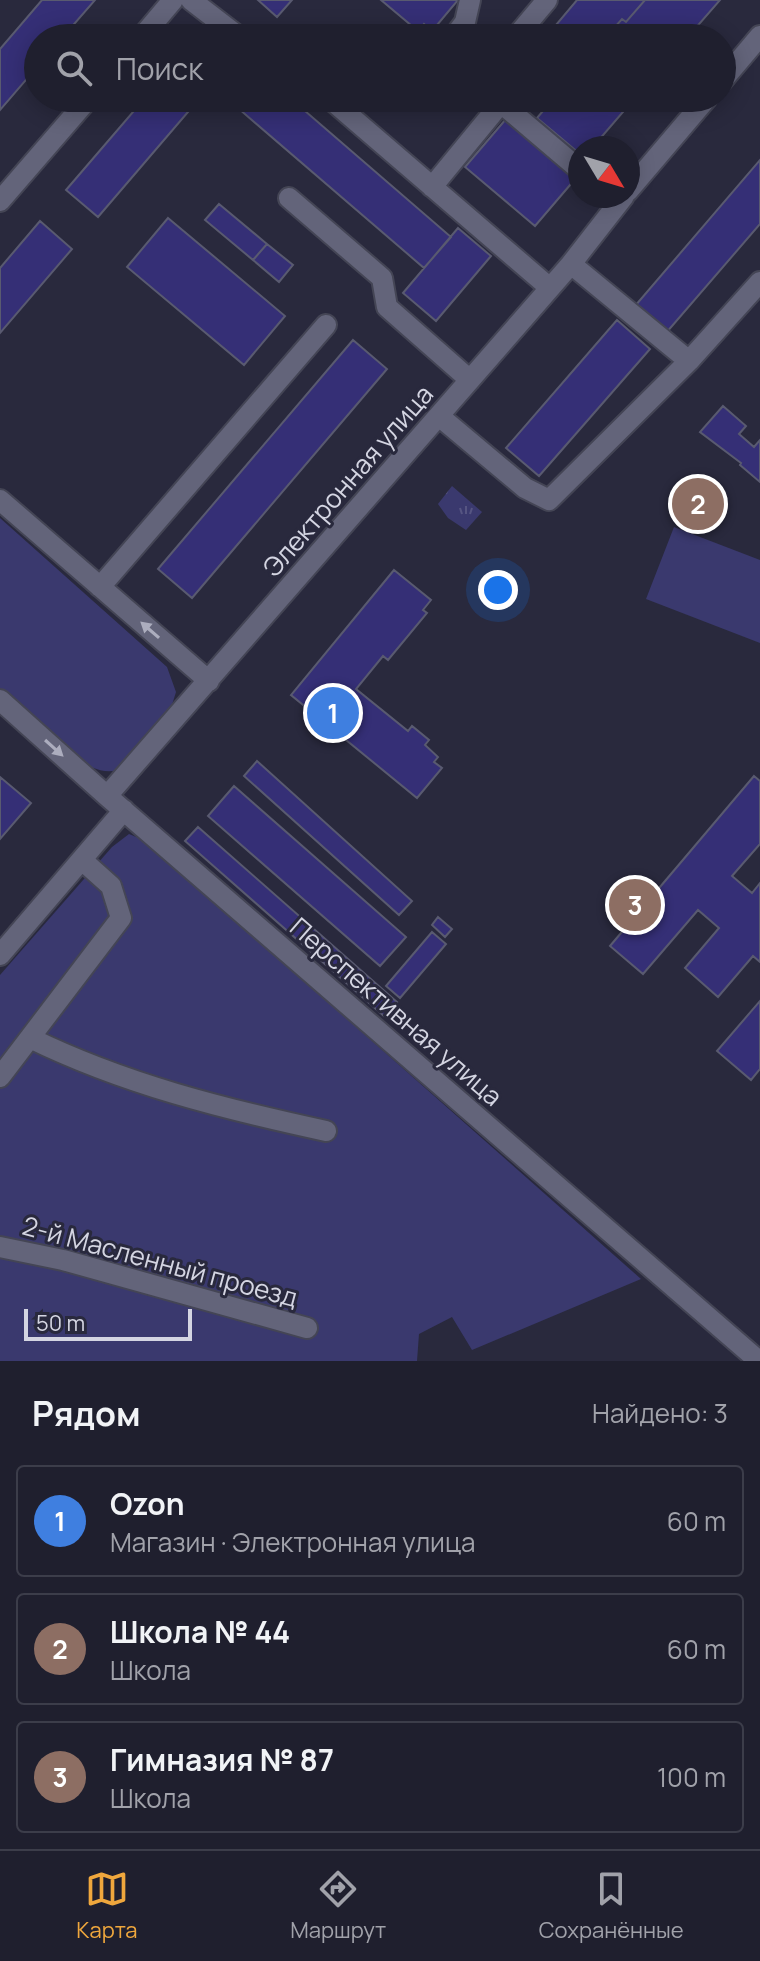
<!DOCTYPE html>
<html lang="ru">
<meta charset="utf-8">
<style>
body{margin:0;font-family:Manrope,sans-serif;background:#2c2c3a;color:#f1f3f6}
.compass{position:absolute;left:568px;top:136px;width:72px;height:72px;border-radius:50%;background:#1f1f2e;box-shadow:0 4px 20px #0003;rotate:128deg}
.scale{position:absolute;left:24px;bottom:20px;width:168px;box-sizing:border-box;padding-left:8px;border:4px solid #d4d5e2;border-top:0;font-size:22px;line-height:28px;white-space:nowrap;color:#d4d5e2;-webkit-text-stroke:6px #29293d;paint-order:stroke}
.you{position:absolute;left:498px;top:590px;width:28px;height:28px;margin:-20px;border:6px solid #fff;border-radius:50%;background:#1a73e8;box-shadow:0 0 0 12px #1a73e833}
.badge{display:grid;place-items:center;width:52px;height:52px;border-radius:50%;background:#efa73d;color:#fff;font-size:26px;font-weight:700}
.pin{position:absolute;translate:-50% -50%;border:4px solid #fff;box-shadow:0 2px 8px #0006}
.list{margin:0;padding:0;list-style:none}
h2{display:flex;justify-content:space-between;align-items:center;height:104px;margin:0;padding:0 32px;font-size:34px}
h2 small{font-size:26px;font-weight:400;color:#a1a2aa}
.list li{display:grid;grid-template-columns:52px 1fr auto;gap:24px;align-items:center;box-sizing:border-box;height:112px;margin:0 16px 16px;padding:0 16px;border:2px solid #3c3d4a;border-radius:8px}
.list b{display:block;font-size:30px;white-space:nowrap}
.list p{margin:0;font-size:26px;white-space:nowrap;color:#a1a2aa}
.list em{font-size:26px;font-style:normal;color:#a1a2aa}
.icon{flex:none;width:44px;height:44px;fill:none;stroke:currentColor;stroke-width:2;stroke-linecap:round;stroke-linejoin:round}
.map{position:relative;flex:none;width:760px;height:1361px;overflow:hidden}
.search{position:absolute;background:#1f1f2e;box-shadow:0 4px 20px #0003;left:24px;right:24px;top:24px;height:88px;display:flex;align-items:center;gap:20px;box-sizing:border-box;padding:0 28px;border-radius:44px;color:#a1a2aa;font-size:30px}
.sheet{height:488px;background:#1f1f2e}
nav{display:flex;justify-content:space-around;align-items:center;box-sizing:border-box;height:112px;border-top:2px solid #3c3d4a;background:#1f1f2e;font-size:22px;color:#a1a2aa}
nav a{display:grid;justify-items:center;gap:4px}
nav .on{color:#efa73d}
.map>svg:first-child{display:block}
.green{fill:#3a396e}
.park{fill:url(#park-tufts)}
.building{fill:#352f76;stroke:#595a70;stroke-width:2}
.lines{fill:none;stroke-linecap:round;stroke-linejoin:round}
.minor-casing{stroke:#444555;stroke-width:24}
.minor{stroke:#63647a;stroke-width:20}
.oneway{fill:#acadbe}
.labels{text-anchor:middle;stroke-width:6;stroke-linejoin:round;paint-order:stroke}
.street-label{font-size:26px;fill:#d4d5e2;stroke:#29293d}
</style>
<div class="map">
<svg width="760" height="1361" viewBox="0 0 760 1361">
<defs>
<pattern id="park-tufts" width="24" height="20" patternUnits="userSpaceOnUse" patternTransform="scale(2)"><rect width="24" height="20" fill="#3a396e"/><path d="M3 7l-1-3M5 7V3M7 7l1-3M15 17l-1-3M17 17v-4M19 17l1-3" fill="none" stroke="#565582"/></pattern>
</defs>
<rect width="100%" height="100%" fill="#29293d"/>
<path class="green" d="M0 518 167 667 176 692 171 708 124 768C112 773 103 772 91 767L0 688Z
M674 527 760 560V643L646 599Z
M129 834 146 841 641 1279 472 1350 452 1317 419 1334 417 1361H0V975L112 847Z"/>
<path class="park" d="M452 486 482 512 466 530 448 518 438 504Z"/>
<path class="building" d="M42 0H95L62 38H38V66L0 110V49Z
M258 0H292L277 17Z
M381 0H458L432 31 424 24 418 31Z
M577 0H645L626 22 622 19 605 38H545Z
M645 0H720L687 38H605L622 19 626 22Z
M145 98H200L98 217 66 190Z
M248 98H290L451 237 424 268 239 109Z
M554 98H635L592 148H580V154L537 118Z
M506 119 576 178 535 226 465 167Z
M760 160V224L666 333 635 306Z
M219 204 267 244 253 260 205 220Z
M168 218 285 316 244 365 127 267Z
M40 221 72 249 0 333V268Z
M458 228 491 256 436 321 403 293Z
M267 244 293 265 279 282 253 260Z
M617 320 650 349 539 476 506 448Z
M353 340 387 369 192 598 158 569Z
M723 406 746 426 739 434 754 447 760 440V482L740 465 741 463 700 432Z
M394 570 431 600 423 610 427 613 388 660 383 656 356 689 408 731 412 726 429 740 425 745 438 757 434 762 442 768 417 798 291 695Z
M257 761 412 901 399 915 244 776Z
M754 776 760 781V844L732 876 752 893 760 883V962L753 956 718 997 685 968 719 928 698 910 643 974 610 946Z
M0 777 31 803 0 839Z
M234 786 406 937 380 966 208 816Z
M198 827 397 1002 384 1016 185 841Z
M438 917 452 929 445 937 432 925Z
M432 932 446 944 400 998 386 986Z
M760 1001V1069L751 1080 717 1051Z"/>
<g class="lines">
<g class="minor-casing">
<path id="minor" d="M191 0 239 37
M141 38 173 0
M453 38 465 22 470 0
M515 38 547 0
M722 81 760 36
M329 98 550 288
M495 98 580 170
M432 187 501 103
M628 191 707 98
M289 198 382 278 387 307 470 380
M0 201 89 98
M571 264 689 361
M439 416 525 488 549 500 689 361 760 282
M0 500 209 681
M100 587 326 325
M0 700 107 796 759 1361
M107 796 571 264 624 196
M0 955 124 810
M30 1038C124 1084 224 1109 326 1131
M0 1077 121 918 111 886 82 860
M0 1247 63 1260 307 1328"/>
</g>
<use href="#minor" class="minor"/>
</g>
<defs><path id="oneway-solid" d="M-6-.8H1V-3.2L6.5 0L1 3.2V.8H-6Z" transform="scale(2)"/></defs>
<g class="oneway">
<use href="#oneway-solid" transform="translate(150 630) rotate(-139)"/>
<use href="#oneway-solid" transform="translate(54 748) rotate(42)"/>
</g>
<g class="labels">
<g class="street-label">
<text transform="translate(348 481) rotate(-49)" y="9">Электронная улица</text>
<text transform="translate(396 1012) rotate(41)" y="9">Перспективная улица</text>
<text transform="translate(160 1262) rotate(15)" y="9">2-й Масленный проезд</text>
</g>
</g>
</svg>
<svg class="compass" viewBox="-18 -18 36 36"><path d="M0-13l5 13h-10z" fill="#e53935"/><path d="M0 13l5-13h-10z" fill="#a1a2aa"/></svg>
<div class="scale">50 m</div>
<div class="you"></div>
<div class="pin badge" style="left:333px;top:713px;background:#3f7fe0">1</div>
<div class="pin badge" style="left:698px;top:504px;background:#8d6e63">2</div>
<div class="pin badge" style="left:635px;top:905px;background:#8d6e63">3</div>
<div class="search"><svg class="icon" aria-label="search" viewBox="0 0 24 24"><circle cx="10" cy="10" r="6"/><path d="M15 15l6 6"/></svg>Поиск</div>
</div>
<section class="sheet">
<h2>Рядом<small>Найдено: 3</small></h2>
<ul class="list">
<li><span class="badge" style="background:#3f7fe0">1</span><div><b>Ozon</b><p>Магазин · Электронная улица</p></div><em>60 m</em></li>
<li><span class="badge" style="background:#8d6e63">2</span><div><b>Школа № 44</b><p>Школа</p></div><em>60 m</em></li>
<li><span class="badge" style="background:#8d6e63">3</span><div><b>Гимназия № 87</b><p>Школа</p></div><em>100 m</em></li>
</ul>
</section>
<nav>
<a class="on"><svg class="icon" aria-label="map" viewBox="0 0 24 24"><path d="M3 6l6-2 6 2 6-2v14l-6 2-6-2-6 2zM9 4v14M15 6v14"/></svg>Карта</a>
<a><svg class="icon" aria-label="directions" viewBox="0 0 24 24"><path d="M12 3l9 9-9 9-9-9zM9 14v-3h6M13 9l2 2-2 2"/></svg>Маршрут</a>
<a><svg class="icon" aria-label="saved" viewBox="0 0 24 24"><path d="M7 4h10v16l-5-4-5 4z"/></svg>Сохранённые</a>
</nav>
